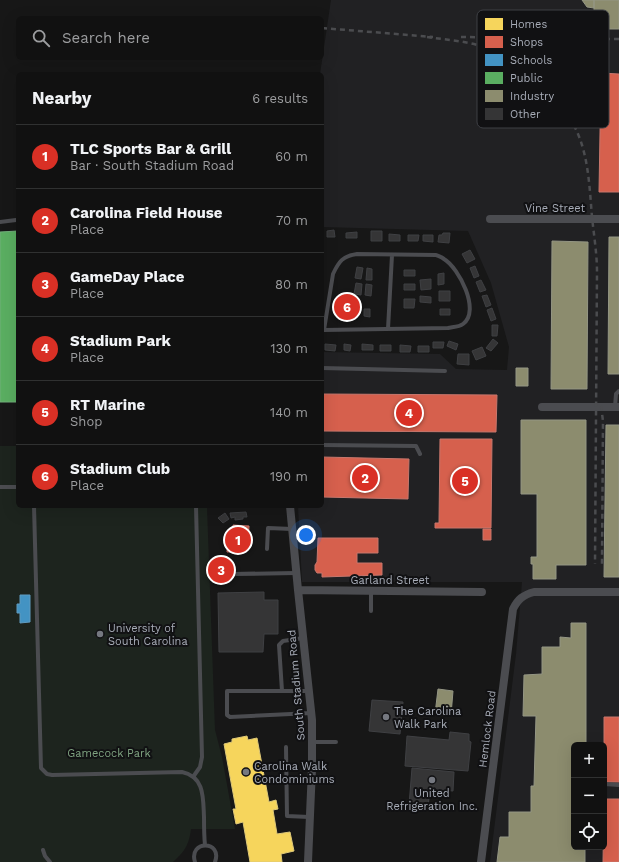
<!DOCTYPE html>
<meta charset="utf-8">
<style>
body{margin:0;font-family:"Work Sans",sans-serif;background:#1a1a1a;color:#f1f3f6}
.controls{position:absolute;right:12px;bottom:12px;display:grid;overflow:hidden;border-radius:6px;box-shadow:0 4px 16px #0002}
.controls button{width:36px;height:36px;display:grid;place-items:center;padding:0;border:0;border-bottom:1px solid #303131;background:#111;color:#f1f3f6;font:20px sans-serif}
.you{position:absolute;left:306px;top:535px;width:14px;height:14px;margin:-10px;border:3px solid #fff;border-radius:50%;background:#1a73e8;box-shadow:0 0 0 6px #1a73e833}
.badge{display:grid;place-items:center;width:26px;height:26px;border-radius:50%;background:#d93025;color:#fff;font-size:13px;font-weight:700}
.pin{position:absolute;translate:-50% -50%;border:2px solid #fff;box-shadow:0 1px 4px #0006}
.list{margin:0;padding:0;list-style:none}
h2{display:flex;justify-content:space-between;align-items:center;height:52px;margin:0;padding:0 16px;font-size:17px}
h2 small{font-size:13px;font-weight:400;color:#9c9d9f}
.list li{display:grid;grid-template-columns:26px 1fr auto;gap:12px;align-items:center;box-sizing:border-box;height:64px;padding:0 16px;border-top:1px solid #303131}
.list b{display:block;font-size:15px;white-space:nowrap}
.list p{margin:0;font-size:13px;white-space:nowrap;color:#9c9d9f}
.list em{font-size:13px;font-style:normal;color:#9c9d9f}
.icon{flex:none;width:22px;height:22px;fill:none;stroke:currentColor;stroke-width:2;stroke-linecap:round;stroke-linejoin:round}
.map{position:relative;flex:none;width:619px;height:862px;overflow:hidden}
.search{position:absolute;background:#111;box-shadow:0 4px 16px #0002;left:16px;top:16px;width:308px;height:44px;display:flex;align-items:center;gap:10px;box-sizing:border-box;padding:0 14px;border-radius:6px;color:#9c9d9f;font-size:15px}
.panel{position:absolute;background:#111;box-shadow:0 4px 16px #0002;left:16px;top:72px;width:308px;height:436px;border-radius:6px}
.map>svg:first-child{display:block}
.built{fill:#212123;fill-rule:evenodd}
.green{fill:#1d241e}
.homes{fill:#f6d55c;stroke:#dfc978}
.shops{fill:#d6604d;stroke:#c8776d}
.schools{fill:#4393c3;stroke:#619bc0}
.public{fill:#5aae61;stroke:#71ae7b}
.industry{fill:#8c8c6e;stroke:#949684}
.building{fill:#353536;stroke:#3f4043}
.lines{fill:none;stroke-linecap:round;stroke-linejoin:round}
.service{stroke:#4b4c50;stroke-width:4}
.minor{stroke:#4b4c50;stroke-width:8}
.rail{stroke:#4b4c4f;stroke-width:2.5;stroke-dasharray:5 4;stroke-linecap:butt}
.poi-dot{fill:#757880;stroke:#111113;stroke-width:1.5}
.labels{text-anchor:middle;stroke-width:4;stroke-linejoin:round;paint-order:stroke}
.street-label{font-size:11px;fill:#a8adb8;stroke:#111113}
.poi-label{font-size:11px;fill:#a8adb8;stroke:#111113;text-anchor:start}
.park-label{font-size:11px;fill:#7fa381;stroke:#111113}
.key{fill:#111113;stroke:#3e4045;stroke-width:1}
.key-label{font-size:11px;fill:#a8adb8}
</style>
<div class="map">
<svg width="619" height="862" viewBox="0 0 619 862">
<rect width="100%" height="100%" fill="#171717"/>
<path class="built" d="M331 0H619V862H490L516 654 522 582H302L298 506H322V352L440 354 456 369 507 370 509 347 491 283 468 231 322 227V74H320ZM574 745H604V847H574Z"/>
<path class="green" d="M0 446H18V506L207 507 215 730 222 757 235 829H191C189 845 185 851 173 862H0Z"/>
<path class="homes" d="M247 736 248 740 257 738 269 802 276 800 278 809 273 810 277 834 290 832 294 851 281 854 282 862H250L243 822 236 824 233 809H236L224 744 232 742V739Z"/>
<path class="shops" d="M601 73 619 74V192H599Z
M322 394 497 395 496 432 322 431Z
M440 439H492L491 528H435V523H439Z
M322 457 409 459 408 499 322 497Z
M233 525 249 526 248 550H235V552H227V531H233Z
M483 529H491V540H483Z
M318 538H378V553H357V563H382V575L322 577V573H317L315 570V565L317 562Z
M604 717H619V782H604Z
M604 799H619V862H603Z"/>
<path class="schools" d="M20 595H30V622L20 623V613H17V604H20Z"/>
<path class="public" d="M18 231V402H0V232Z"/>
<path class="industry" d="M582 0H594V8L587 7Z
M594 0H619V29H594Z
M609 237H619V374H608Z
M552 241 588 242 587 389H551Z
M516 368H528V386H516Z
M521 420H586V565H556V579H533V564H531V557H537V494H521Z
M606 425H619V577H604Z
M571 623H586V745H574V847H585V862H497L500 837H509V812H531V786H534L536 716H523L524 675 542 674V647H560V637L571 638Z
M438 689 453 691 451 715 435 714Z"/>
<path class="building" d="M334 230 335 237H327V231Z
M371 231H382V241H371Z
M357 232V238H346V233Z
M443 233H450L449 243 438 242 439 235H442Z
M389 234 400 235V241H389Z
M408 235H419L418 241H408Z
M423 235H433V242L423 241Z
M470 250 475 259 467 263 462 254Z
M475 266 479 276 474 278 470 268Z
M357 267 363 268 361 279 355 278Z
M367 268 372 269V280H366Z
M404 270H415V276H404Z
M444 273V284L438 285V274Z
M431 279V289L421 290 420 280Z
M481 280 486 290 480 292 476 282Z
M356 283 362 284 361 295 354 294Z
M366 284 372 285 371 296 365 295Z
M404 284H415V290H404Z
M439 291H450V301H439Z
M487 295 491 305 486 307 482 296Z
M338 296 360 300 356 318 335 314Z
M420 296 431 297V303L420 302Z
M404 299H415L414 308H404Z
M492 308 496 319 491 321 487 310Z
M364 309H370V317L364 316Z
M440 309H450V315H440Z
M492 325H498L497 336H492Z
M493 339 498 343 491 351 486 348Z
M449 341 458 344 456 350 447 346Z
M433 342H444L443 348H433Z
M325 344 336 345 335 351 325 350Z
M344 344 351 345 350 351 344 350Z
M362 344 373 345V350H362Z
M380 345H391V351H380Z
M400 345 411 346 410 352H400Z
M418 346H429V352H418Z
M482 347 486 356 476 360 472 351Z
M458 354H469V365L457 364Z
M246 512 247 517H243V519L235 520V517L231 518 230 513Z
M225 513 229 519 223 523 218 518Z
M225 558 226 581H216V559Z
M264 592V600H278V634H264L263 652H219L218 593Z
M372 700 403 702 400 734 369 731Z
M450 732 469 734V741L471 742 468 771 405 766 407 736 449 740Z
M412 768 454 772 453 791 430 789 428 807 409 805Z"/>
<g class="lines">
<path class="service" d="M0 222 16 220
M388 329 392 255
M322 330H324L448 328C452 327 459 327 463 324 481 311 459 268 444 259 442 257 438 256 436 255L357 254C343 256 339 261 333 274L324 330
M322 368 445 371
M615 407 616 394 619 391
M322 445 416 446 420 454
M0 487H18
M34 506 41 768 47 774 52 775 182 772C205 777 203 798 204 817 204 827 204 836 205 845
M267 549 268 528 292 529
M232 574 296 573
M371 611V591
M282 691 279 645 283 641 303 638
M309 691H227V715L230 717 312 713
M313 742H336
M286 747 287 816 309 817
M193 777 200 767 202 757 196 506
M604 784 619 785
M43 850 45 856 50 862
M195 862C188 840 223 840 215 862"/>
<path class="minor" d="M490 219H619
M542 407H619
M290 506 298 590 312 720V768L308 862
M298 590 482 592
M481 862 513 609C518 599 523 595 534 592H619"/>
<path class="rail" d="M322 28 433 37
M427 37C447 40 468 41 487 48 531 64 568 101 582 145 589 168 590 193 592 217 594 236 597 254 597 272L595 564
M461 37 619 39
M601 406 603 421 602 564"/>
</g>
<g class="poi-dot">
<circle cx="100" cy="634" r="4"/>
<circle cx="386" cy="717" r="4"/>
<circle cx="246" cy="772" r="4"/>
<circle cx="432" cy="780" r="4"/>
</g>
<g class="labels">
<g class="street-label">
<text x="555" y="212">Vine Street</text>
<text x="390" y="584">Garland Street</text>
<text transform="translate(296 685) rotate(-95)" y="4">South Stadium Road</text>
<text transform="translate(487 729) rotate(-83)" y="4">Hemlock Road</text>
</g>
<g class="poi-label">
<text x="108" y="632">University of<tspan x="108" dy="13">South Carolina</tspan></text>
<text x="394" y="715">The Carolina<tspan x="394" dy="13">Walk Park</tspan></text>
<text x="254" y="770">Carolina Walk<tspan x="254" dy="13">Condominiums</tspan></text>
<text x="432" y="797" text-anchor="middle">United<tspan x="432" dy="13">Refrigeration Inc.</tspan></text>
</g>
<g class="park-label">
<text x="109" y="757">Gamecock Park</text>
</g>
</g>
<rect x="477" y="10" width="132" height="118" rx="6" class="key"/>
<rect x="485" y="18" width="18" height="12" fill="#f6d55c"/>
<rect x="485" y="36" width="18" height="12" fill="#d6604d"/>
<rect x="485" y="54" width="18" height="12" fill="#4393c3"/>
<rect x="485" y="72" width="18" height="12" fill="#5aae61"/>
<rect x="485" y="90" width="18" height="12" fill="#8c8c6e"/>
<rect x="485" y="108" width="18" height="12" fill="#353536"/>
<g class="key-label">
<text x="510" y="28">Homes</text>
<text x="510" y="46">Shops</text>
<text x="510" y="64">Schools</text>
<text x="510" y="82">Public</text>
<text x="510" y="100">Industry</text>
<text x="510" y="118">Other</text>
</g>
</svg>
<div class="controls">
<button>+</button>
<button>−</button>
<button><svg class="icon" aria-label="locate" viewBox="0 0 24 24"><circle cx="12" cy="12" r="6"/><path d="M12 2v4M12 18v4M2 12h4M18 12h4"/></svg></button>
</div>
<div class="you"></div>
<div class="pin badge" style="left:238px;top:540px">1</div>
<div class="pin badge" style="left:365px;top:478px">2</div>
<div class="pin badge" style="left:221px;top:570px">3</div>
<div class="pin badge" style="left:409px;top:413px">4</div>
<div class="pin badge" style="left:465px;top:481px">5</div>
<div class="pin badge" style="left:347px;top:307px">6</div>
<div class="search"><svg class="icon" aria-label="search" viewBox="0 0 24 24"><circle cx="10" cy="10" r="6"/><path d="M15 15l6 6"/></svg>Search here</div>
<section class="panel">
<h2>Nearby<small>6 results</small></h2>
<ul class="list">
<li><span class="badge">1</span><div><b>TLC Sports Bar &amp; Grill</b><p>Bar · South Stadium Road</p></div><em>60 m</em></li>
<li><span class="badge">2</span><div><b>Carolina Field House</b><p>Place</p></div><em>70 m</em></li>
<li><span class="badge">3</span><div><b>GameDay Place</b><p>Place</p></div><em>80 m</em></li>
<li><span class="badge">4</span><div><b>Stadium Park</b><p>Place</p></div><em>130 m</em></li>
<li><span class="badge">5</span><div><b>RT Marine</b><p>Shop</p></div><em>140 m</em></li>
<li><span class="badge">6</span><div><b>Stadium Club</b><p>Place</p></div><em>190 m</em></li>
</ul>
</section>
</div>
